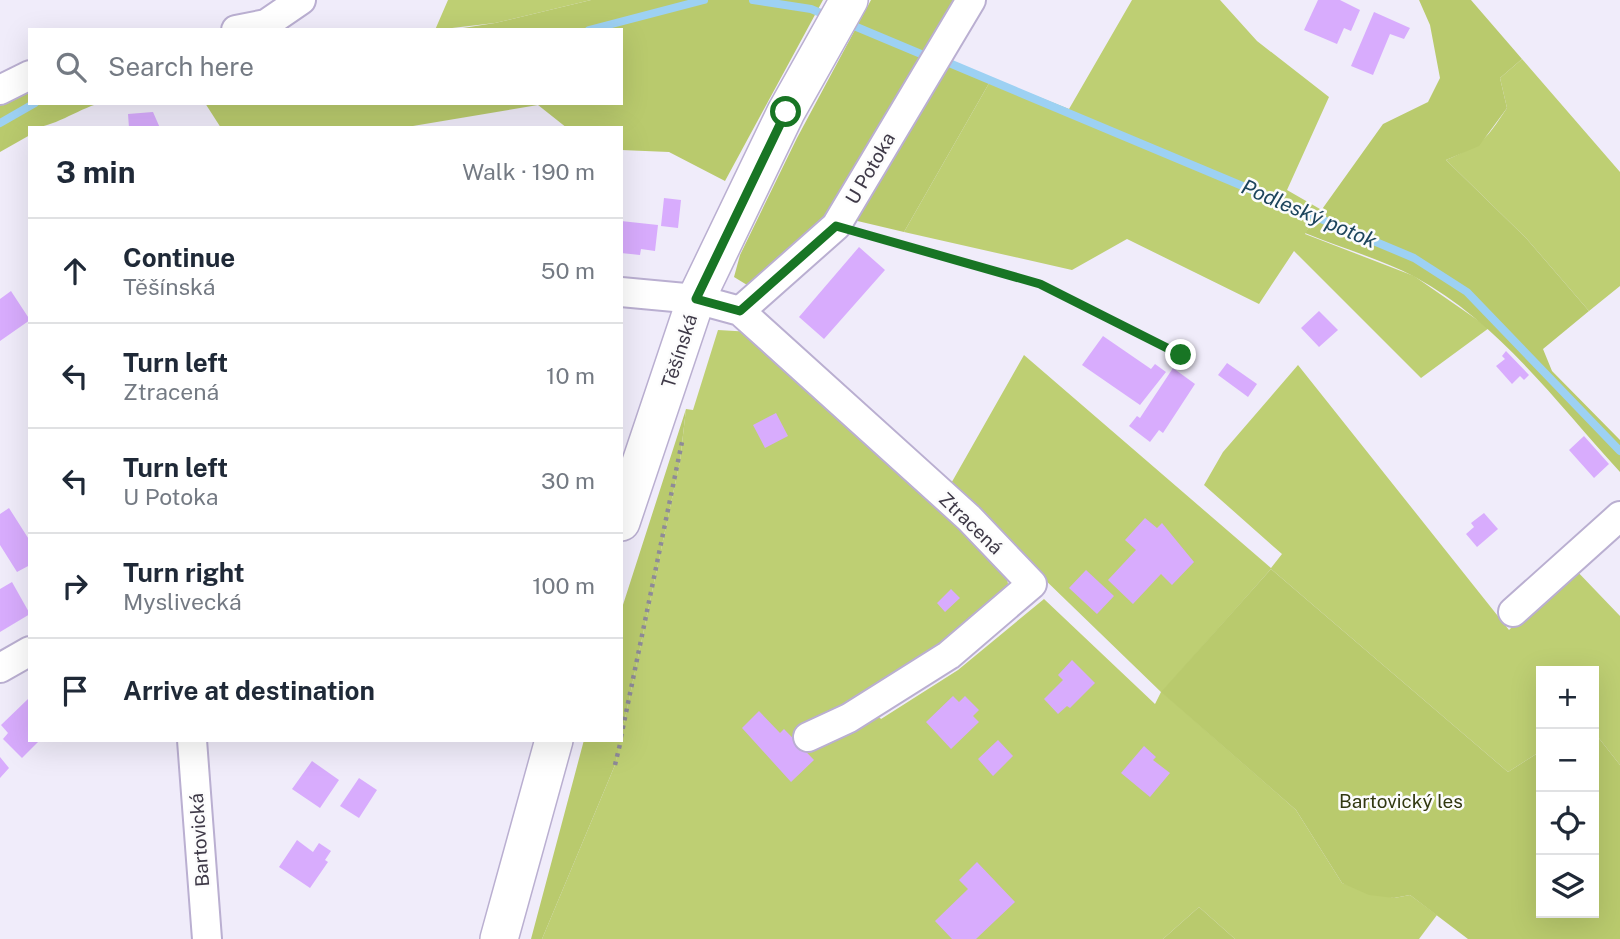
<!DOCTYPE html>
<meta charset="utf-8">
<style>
body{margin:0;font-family:"Public Sans",sans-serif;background:#f2f2f3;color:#1f2937}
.controls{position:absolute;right:21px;bottom:21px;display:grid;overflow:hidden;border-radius:0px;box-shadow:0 7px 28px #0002}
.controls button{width:63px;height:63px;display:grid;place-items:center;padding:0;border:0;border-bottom:2px solid #e0e1e3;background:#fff;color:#1f2937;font:35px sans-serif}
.stop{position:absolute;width:21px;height:21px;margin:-16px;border:5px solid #187524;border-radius:50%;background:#fff}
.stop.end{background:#187524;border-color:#fff;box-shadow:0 2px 7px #0008}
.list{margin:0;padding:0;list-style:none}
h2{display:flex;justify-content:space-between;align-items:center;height:91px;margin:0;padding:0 28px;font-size:30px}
h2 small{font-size:23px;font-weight:400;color:#747a83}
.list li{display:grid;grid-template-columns:46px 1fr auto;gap:21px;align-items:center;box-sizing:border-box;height:105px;padding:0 28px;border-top:2px solid #e0e1e3}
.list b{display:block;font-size:26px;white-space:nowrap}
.list p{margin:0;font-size:23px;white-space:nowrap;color:#747a83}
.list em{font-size:23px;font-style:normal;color:#747a83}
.icon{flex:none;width:38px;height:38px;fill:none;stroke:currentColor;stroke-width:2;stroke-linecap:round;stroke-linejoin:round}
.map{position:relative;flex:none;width:1620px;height:939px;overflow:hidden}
.search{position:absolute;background:#fff;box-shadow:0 7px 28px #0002;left:28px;top:28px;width:595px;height:77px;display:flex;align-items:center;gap:18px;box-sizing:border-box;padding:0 24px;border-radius:0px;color:#747a83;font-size:26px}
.panel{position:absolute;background:#fff;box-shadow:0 7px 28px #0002;left:28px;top:126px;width:595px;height:616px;border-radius:0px}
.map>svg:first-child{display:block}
.green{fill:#becf73}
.forest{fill:#b9ca6d}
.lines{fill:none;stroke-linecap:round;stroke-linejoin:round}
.stream{stroke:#9dd1f3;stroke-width:8}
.building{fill:#d8acfd}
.minor-casing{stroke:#baafd1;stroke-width:32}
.major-casing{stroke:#baafd1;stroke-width:40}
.path{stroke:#8e8a98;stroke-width:4.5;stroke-dasharray:3.5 5;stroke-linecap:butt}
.minor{stroke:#fff;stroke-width:28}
.major{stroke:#fff;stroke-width:37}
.route{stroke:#187524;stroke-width:9}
.labels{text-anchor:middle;stroke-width:5;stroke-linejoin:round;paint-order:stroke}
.street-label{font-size:19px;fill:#3e3947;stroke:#fcfcfc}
.park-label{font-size:19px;fill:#313810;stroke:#fcfcfc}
.water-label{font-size:21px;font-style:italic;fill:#1d455c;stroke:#fcfcfc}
</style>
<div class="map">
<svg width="1620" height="939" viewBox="0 0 1620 939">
<rect width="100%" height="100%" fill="#f0ecfa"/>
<path class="green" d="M448 0H591L495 23 435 30Z
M1132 0H1220L1257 41 1329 97 1287 190 1320 209 1305 234 1414 276 1489 328 1421 378 1294 251 1259 304 1127 239 1072 270 904 232 992 78 1069 109Z
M1522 59 1620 172V286L1589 311 1526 238 1446 160C1483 144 1485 141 1507 108L1500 78Z
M718 330 752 332 1005 568 1008 584 993 609 864 701 881 719 958 670 1044 599 1155 704 1161 692 949 487 1024 355 1271 568 1282 554 1204 485 1223 452 1298 365 1509 630 1573 567 1620 616V765L1594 732V671H1541V751L1508 772 1271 569 1162 692 1296 810 1342 883 1394 898 1410 895 1437 915 1419 939H1235L1199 907 1163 939H542L615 765 680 461 686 409 693 410Z"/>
<path class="forest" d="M591 0H823L725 181 669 152 621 150V128H567L538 105 401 128H221L205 103H621V30H450L495 23Z
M871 0H966L843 201 752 288 734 277 740 255 797 138Z
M1419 0H1471L1522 59 1500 78 1507 108 1479 146 1446 160 1526 238 1589 311 1543 349 1552 371 1620 440V472C1557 403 1498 322 1415 277 1381 259 1341 248 1305 233L1383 124 1428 102 1440 78 1430 25Z
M942 60 992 78 904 232 849 219Z
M30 79V103H100C76 110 53 128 30 128V135L0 152V93Z
M686 409 680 461 621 737V611Z
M1271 569 1508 772 1541 751V913H1594V732L1620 765V939H1468L1410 895 1394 898 1369 895 1342 883 1296 810 1161 692Z
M584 740H621L615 765 542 939H531Z
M1199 907 1235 939H1163Z"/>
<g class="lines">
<path class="stream" d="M753 0 811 9 828 16
M847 23 921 54
M589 30 704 0
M942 60 1414 258 1467 292 1620 451
M0 123 35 103"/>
</g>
<path class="building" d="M1318 0H1340L1360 10 1351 31 1344 28 1337 44 1304 30Z
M1374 12 1410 28 1404 39 1390 34 1373 75 1351 66Z
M153 112 160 128H129L128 114Z
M664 198 681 200 678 228 661 226Z
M621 221 658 225 655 251 641 249 640 255 621 253Z
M859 247 885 270 824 339 799 317Z
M11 291 30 320 0 341V299Z
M1319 311 1338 330 1319 347 1301 328Z
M1103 336 1151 369 1155 364 1166 372 1140 405 1082 365Z
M1506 351 1529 375 1524 380 1520 376 1512 384 1496 366 1505 359 1502 356Z
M1227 363 1257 384 1248 397 1218 375Z
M1173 368 1195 384 1163 433 1159 430 1150 442 1129 426 1137 416 1140 418Z
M776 413 788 436 765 448 753 425Z
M1584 436 1609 464 1594 478 1569 450Z
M9 508 30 541V565L17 572 0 545V514Z
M1484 513 1498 529 1477 547 1466 534 1474 527 1471 523Z
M1145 518 1157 528 1162 523 1194 562 1172 585 1161 574 1133 604 1108 580 1136 550 1125 540Z
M1086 570 1114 596 1097 614 1069 588Z
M12 582 30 614 0 632V589Z
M951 589 960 598 945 612 937 603Z
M1072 660 1095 683 1070 708 1067 706 1058 714 1044 699 1063 680 1058 675Z
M953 696 959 702 965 696 979 710 973 716 979 722 951 749 926 722Z
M28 699 30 740H40L22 758 3 739 8 733 1 725Z
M759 711 780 733 784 729 814 760 791 782 742 728Z
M998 740 1013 756 993 776 978 759Z
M1144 746 1156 757 1153 760 1170 773 1150 797 1121 773Z
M0 757 9 768 0 778Z
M312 761 339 780 320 808 292 789Z
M359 778 377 790 359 818 340 806Z
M297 840 313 852 319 843 331 851 325 860 328 862 310 888 279 867Z
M977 862 1015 902 976 939H952L935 921 968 889 959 880Z"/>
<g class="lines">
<g class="minor-casing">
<path id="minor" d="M236 30 266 24 301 0
M0 90 30 75
M621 292 696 299 740 311 969 518 1032 584 949 655 849 718 808 737
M740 311 836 226 971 0
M1513 612 1620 516
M0 668 30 651
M192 740 207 939"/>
</g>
<g class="major-casing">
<path id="major" d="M621 522 696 299 786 112 849 0
M499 939 554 740"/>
</g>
<path class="path" d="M860 233 1040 284 1182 355
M621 737 682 442
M615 765 621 740"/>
<use href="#minor" class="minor"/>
<use href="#major" class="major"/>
</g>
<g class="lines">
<path class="route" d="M786 112 696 299 740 311 836 226 1040 284 1181 355"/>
</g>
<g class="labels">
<g class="street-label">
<text transform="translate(870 168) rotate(-60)" y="7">U Potoka</text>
<text transform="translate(679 351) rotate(-72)" y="7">Těšínská</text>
<text transform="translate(971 523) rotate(44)" y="7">Ztracená</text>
<text transform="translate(199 840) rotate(-94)" y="7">Bartovická</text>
</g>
<g class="park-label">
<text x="1401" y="808">Bartovický les</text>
</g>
<g class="water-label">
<text transform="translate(1309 214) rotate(23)" y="7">Podleský potok</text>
</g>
</g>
</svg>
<div class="controls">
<button>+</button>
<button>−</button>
<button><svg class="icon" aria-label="locate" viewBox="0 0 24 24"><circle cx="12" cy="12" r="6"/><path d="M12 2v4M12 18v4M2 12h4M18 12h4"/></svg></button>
<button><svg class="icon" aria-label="layers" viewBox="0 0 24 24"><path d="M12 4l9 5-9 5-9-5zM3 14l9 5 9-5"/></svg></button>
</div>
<div class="stop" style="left:786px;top:112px"></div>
<div class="stop end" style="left:1181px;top:355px"></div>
<div class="search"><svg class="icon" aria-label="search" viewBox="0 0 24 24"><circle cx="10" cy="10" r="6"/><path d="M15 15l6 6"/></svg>Search here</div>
<section class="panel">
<h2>3 min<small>Walk · 190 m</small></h2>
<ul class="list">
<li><svg class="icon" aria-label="ahead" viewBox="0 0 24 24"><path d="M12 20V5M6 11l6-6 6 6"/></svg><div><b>Continue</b><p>Těšínská</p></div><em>50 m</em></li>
<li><svg class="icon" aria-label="left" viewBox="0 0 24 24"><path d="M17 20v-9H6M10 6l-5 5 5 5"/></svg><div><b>Turn left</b><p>Ztracená</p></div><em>10 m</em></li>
<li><svg class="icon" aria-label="left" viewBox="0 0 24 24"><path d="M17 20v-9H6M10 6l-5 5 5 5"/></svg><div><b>Turn left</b><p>U Potoka</p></div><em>30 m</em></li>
<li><svg class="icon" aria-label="right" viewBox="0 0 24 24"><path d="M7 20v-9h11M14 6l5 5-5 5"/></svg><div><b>Turn right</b><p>Myslivecká</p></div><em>100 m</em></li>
<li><svg class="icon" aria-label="arrive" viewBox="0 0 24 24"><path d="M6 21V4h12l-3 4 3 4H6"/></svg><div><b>Arrive at destination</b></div></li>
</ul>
</section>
</div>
